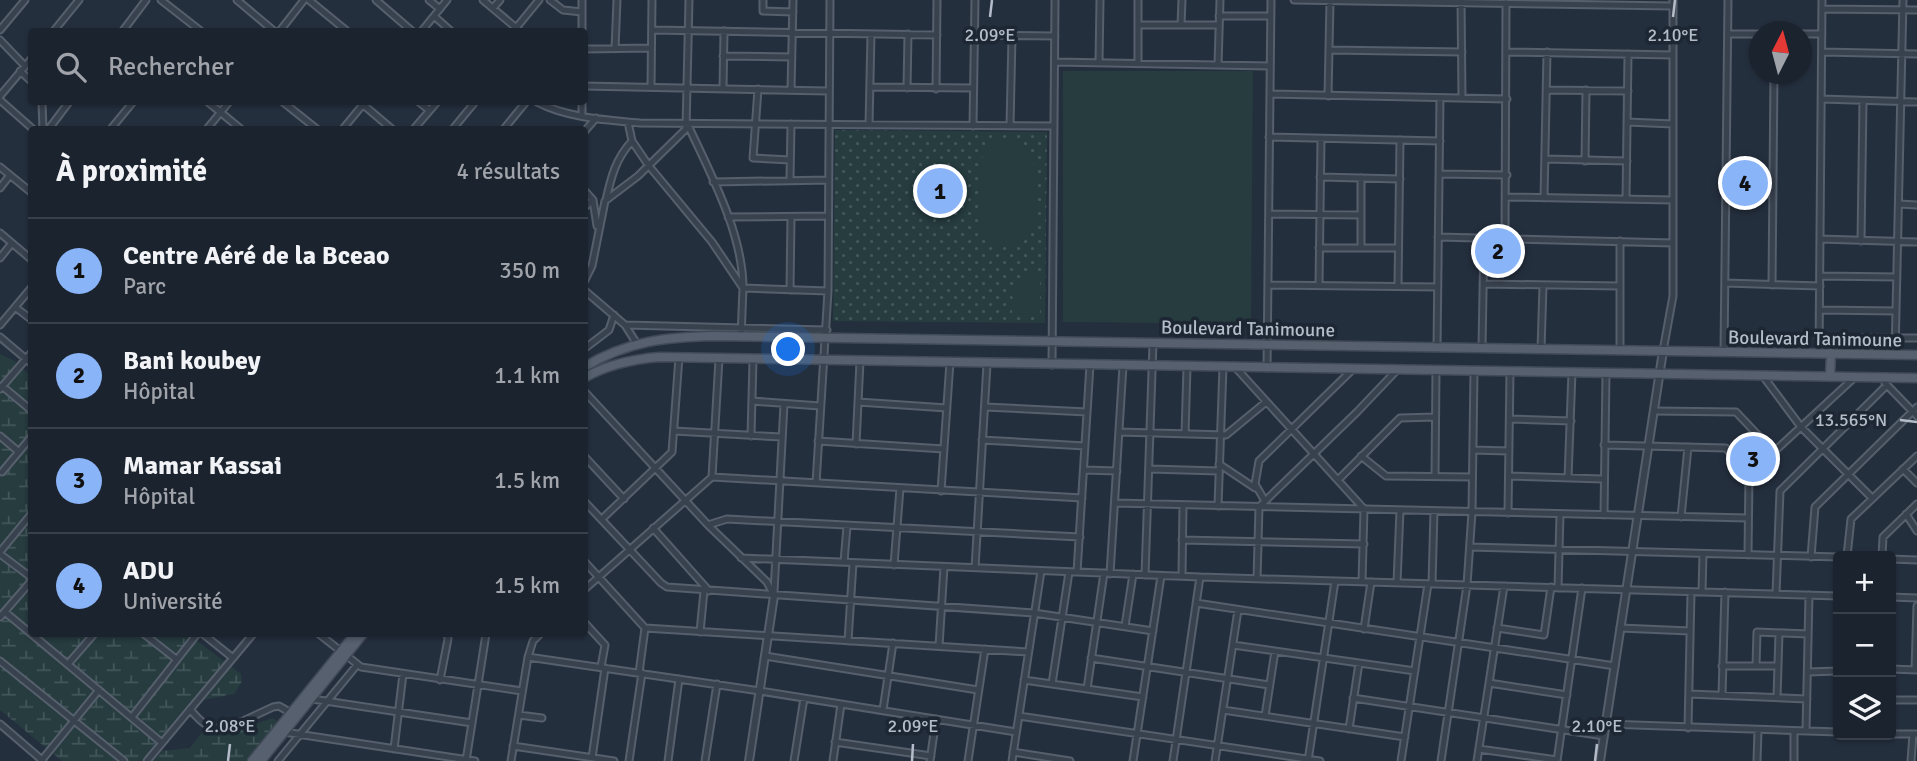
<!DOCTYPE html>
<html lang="fr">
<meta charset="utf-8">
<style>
body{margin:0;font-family:Signika,sans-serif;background:#242b36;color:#f1f3f6}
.controls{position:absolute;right:21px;bottom:21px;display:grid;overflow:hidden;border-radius:7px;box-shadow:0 2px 5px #0004}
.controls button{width:63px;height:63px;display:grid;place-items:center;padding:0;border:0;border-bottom:2px solid #39404a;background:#1b232e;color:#f1f3f6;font:35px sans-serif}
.compass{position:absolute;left:1749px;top:21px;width:63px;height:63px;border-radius:50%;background:#1b232e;box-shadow:0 2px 5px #0004;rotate:6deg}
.you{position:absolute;left:789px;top:350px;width:24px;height:24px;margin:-18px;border:5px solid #fff;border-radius:50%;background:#1a73e8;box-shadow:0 0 0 10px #1a73e833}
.badge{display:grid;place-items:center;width:46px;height:46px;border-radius:50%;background:#8ab4f8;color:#111;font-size:23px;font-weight:700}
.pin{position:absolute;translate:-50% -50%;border:4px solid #fff;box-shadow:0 2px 7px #0006}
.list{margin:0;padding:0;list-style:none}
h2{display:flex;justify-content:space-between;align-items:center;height:91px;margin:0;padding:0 28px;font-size:30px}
h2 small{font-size:23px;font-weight:400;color:#a0a4aa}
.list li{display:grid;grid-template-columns:46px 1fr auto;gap:21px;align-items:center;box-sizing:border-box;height:105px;padding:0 28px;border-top:2px solid #39404a}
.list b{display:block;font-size:26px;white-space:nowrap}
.list p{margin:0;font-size:23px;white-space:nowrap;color:#a0a4aa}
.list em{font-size:23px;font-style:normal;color:#a0a4aa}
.icon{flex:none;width:38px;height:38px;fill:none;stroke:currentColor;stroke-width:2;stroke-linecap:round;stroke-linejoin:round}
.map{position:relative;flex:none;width:1917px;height:761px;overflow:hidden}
.search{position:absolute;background:#1b232e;box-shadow:0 2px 5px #0004;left:28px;top:28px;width:560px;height:77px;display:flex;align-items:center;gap:18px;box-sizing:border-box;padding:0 24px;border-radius:7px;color:#a0a4aa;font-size:26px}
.panel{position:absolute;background:#1b232e;box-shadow:0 2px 5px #0004;left:28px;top:126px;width:560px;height:511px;border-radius:7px}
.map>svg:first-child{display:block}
.grass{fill:url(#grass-dots)}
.wetland{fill:url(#wetland-marsh)}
.pitch{fill:#263c3f}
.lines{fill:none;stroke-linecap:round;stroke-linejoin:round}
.minor-casing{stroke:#565f6c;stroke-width:9}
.tertiary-casing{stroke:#565f6c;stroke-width:10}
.primary-casing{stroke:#414a57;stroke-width:11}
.minor{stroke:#38414e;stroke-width:5}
.tertiary{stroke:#38414e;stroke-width:6}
.primary{stroke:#56606e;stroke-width:8}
.ticks{fill:none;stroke:#b4bcc9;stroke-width:2.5}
.labels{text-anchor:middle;stroke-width:7;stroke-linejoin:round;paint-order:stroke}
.street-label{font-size:19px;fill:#b4bcc9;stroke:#1d2633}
.ticks-label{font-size:18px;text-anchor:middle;fill:#b4bcc9;stroke:#1d2633;stroke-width:7;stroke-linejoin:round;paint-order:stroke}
</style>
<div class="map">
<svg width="1917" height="761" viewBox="0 0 1917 761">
<defs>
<pattern id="grass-dots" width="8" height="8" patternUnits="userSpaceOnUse" patternTransform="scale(1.75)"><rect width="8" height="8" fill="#263c3f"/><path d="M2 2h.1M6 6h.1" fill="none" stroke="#435659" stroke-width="1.8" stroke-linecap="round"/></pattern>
<pattern id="wetland-marsh" width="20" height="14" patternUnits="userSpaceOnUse" patternTransform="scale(1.75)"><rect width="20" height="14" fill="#263c3f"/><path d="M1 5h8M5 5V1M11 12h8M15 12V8" fill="none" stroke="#435659"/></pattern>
</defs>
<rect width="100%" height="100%" fill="#242f3e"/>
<path class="grass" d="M835 130 1047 132 1045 323 833 321Z"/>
<path class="wetland" d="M0 354 13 360 31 376 32 634H188L241 674 242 681 234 694 189 703 141 761H62L0 710Z
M273 718 278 722 247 761H153L162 751 190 748 204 730 228 733Z"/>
<path class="pitch" d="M1063 71H1253L1251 324 1063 322Z
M1008 138C1046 143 1034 198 1034 226 1025 250 992 256 980 230 976 220 979 160 985 150 990 142 998 139 1008 138Z
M1022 271H1040V314L1012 313 1013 289H1022Z"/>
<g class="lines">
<g class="minor-casing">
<path id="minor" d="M161 0 202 32
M237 0 275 32
M309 0 348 32
M376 0 413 32
M429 0 440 9
M483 0 521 32
M550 0 563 10 582 12
M582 0V32
M763 0V11L793 12
M1294 0 1673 6
M1461 0 1462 98
M493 8 500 0
M1822 9 1917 10
M434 16 452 32
M1219 16H1270
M1138 25H1219
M1181 25 1182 0
M516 28 539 0
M0 30 25 0
M652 30 937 35
M53 32 79 0
M122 32 146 0
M279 32 304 0
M421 32 447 0
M1728 34H1759
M1801 34H1822
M974 35 1055 36
M0 40 25 66
M584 49 651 48
M615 49 617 0
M1329 50 1462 52
M1507 52 1673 55
M1822 52 1917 54
M723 56 792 57
M1055 62 1270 66
M1099 63 1100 0
M1138 64V0
M1218 65 1220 0
M20 71 32 82
M584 86 828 91
M651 87 652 0
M870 87 973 88
M907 88 908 34
M723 89 724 31
M758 89 753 158 790 160
M936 89 937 0
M791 90 793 0
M1547 90 1628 91
M1270 94 1507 99
M0 96 32 58
M1328 96 1330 1
M1821 99 1917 102
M0 100 34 130
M42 102 43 130
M208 102 242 130
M283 102 318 130
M360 102 393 130
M419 102 429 110
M537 102C567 118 607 120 640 123L1054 126
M582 102V116
M628 122 632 141 649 166 712 242 743 288 741 337
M1627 122 1673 124
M687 123C710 173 743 233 743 288L828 291
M869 125 871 34
M973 126 975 0
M1010 126 1012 36
M48 130 69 102
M110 130 133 102
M206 130 229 102
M342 130 365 102
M413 130 437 102
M452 130 475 102
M503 130 526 102
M584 132 596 118
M1269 137 1440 141
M1545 159 1627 161
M1585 161 1586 90
M0 167 32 193
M1439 174 1507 175
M1320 177 1400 179
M790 180 791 124
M713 182 829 180
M0 188 10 175
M584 190 593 200 597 226
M1506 197 1673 200
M1544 198 1547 52
M1626 199 1628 54
M606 200C611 177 616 158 632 141
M1899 204 1917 205
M584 208 593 200
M1269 214 1361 215
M728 217 828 216
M0 233 32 260
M1438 237 1673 243
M1505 239 1506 3
M1820 239 1917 242
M1620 241V350
M1861 241 1863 101
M1319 248H1398
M1361 248V178
M0 258 12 243
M1820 276 1897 277
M584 282 592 266 605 201 638 176 686 129 689 0
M1725 283 1820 286
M1483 284 1620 286
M1268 285 1438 287
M1319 285 1321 139
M1772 285 1774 74
M1398 286 1400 140
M584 290 625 325 637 344
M790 290 791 217
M15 307 32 320
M1820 310 1896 311
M0 325 32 287
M625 325 827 330
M0 337 32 364
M1818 338H1917
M1437 347 1440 98
M1482 348 1484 238
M584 349 609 330 614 315
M1541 349 1543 286
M1663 351 1673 296V0
M1724 352 1728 0
M1819 353 1822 0
M1895 355 1903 0
M1052 365 1055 0
M1236 368 1364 509 1362 582
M1267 368 1271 0
M1763 376 1801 427 1872 498
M1885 383 1917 416
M2 386 32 411
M0 389 32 352
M584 391 708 525 767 582 774 596
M752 401 820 406
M858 402 947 408
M985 407 1087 412
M1654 411 1736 412 1774 452
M1510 419 1571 421
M674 431 782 437
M1119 432 1226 435 1266 402
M1185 434 1187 367
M0 436 19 452
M751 436 753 360
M982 440 1085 446
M818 441 944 449
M856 444 860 361
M1604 445 1726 448 1749 475 1748 555
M1473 450 1509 451
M584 456 624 499
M1361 456 1386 476 1472 477
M1219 464 1255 488
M1150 469 1219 471
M1903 469 1917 483
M1084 470 1117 471
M2 472 32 436
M1749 475 1855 377
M1435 476 1436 371
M1509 476 1603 479
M712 477 719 359
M1568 478 1572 372
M1338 480 1400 418 1435 417
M816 483 828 291 830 0
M941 491 950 362
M584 501 661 583 667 587 1034 613 1153 631
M1265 501 1255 484 1259 461 1353 369
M1115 503 1748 518
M1218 506 1223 367
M1508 513 1510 372
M1906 514 1917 531
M1604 515 1606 373
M1681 517 1688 447
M602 519 672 452 679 357
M708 525 727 519 1080 537
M653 528 709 591
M1182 540 1364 544
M1470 547 1838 557
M0 552 32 513
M0 554 32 578
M1847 556 1851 519 1917 456
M1882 556 1883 537 1917 504
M1811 557 1815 507 1917 407
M741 558 1200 577 1838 596
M1891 559 1917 560
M584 561 645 628 1028 652
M844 562 847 526
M894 565 900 488
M975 568 987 364
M1077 572 1090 365
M1110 574 1123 366
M1145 575 1153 343
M1182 576 1183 505
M1257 579 1259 507 1357 412 1397 370
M1397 583 1400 510
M1432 584 1434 511
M1558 588 1560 514
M584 590 712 477 1082 498
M774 592 784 404
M1702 592 1703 554
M1776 594 1780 491 1887 385
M1891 597 1917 598
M1196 603 1615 666
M5 612 162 743
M0 617 32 580
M584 622 605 645 601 667
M1125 626 1133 574
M1497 628 1544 635 1551 587
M1620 628 1690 631
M1364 629 1371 582
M700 632 704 591
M144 634 176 659
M203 634 233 658
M319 634 361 667 522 691
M848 641 853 563
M1233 645 1415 671
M939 646 944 567
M765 656 978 690
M528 657 760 691 1016 732
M1091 658 1269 685
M0 661 124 761
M68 664 94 634
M1722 666H1778
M1756 666 1757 632 1808 634
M1891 669 1917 670
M1915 670 1917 606
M1808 672 1838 671
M639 673 645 628
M440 680 448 639 447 634
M1024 680 1143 697
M1489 683 1567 695
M1052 684 1069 572
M1087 689 1104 573
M1689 694 1807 699
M1722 695 1725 592
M1777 697 1779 633
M1353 698 1604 736
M312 699 472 723
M1891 700H1917
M190 709C201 723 209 730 228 728L273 707 279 706 291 713
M883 710 893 643
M1223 710 1405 737
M519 715 542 718
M1019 716 1320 761
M1265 716 1275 651
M132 717 197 634
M0 724 43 761
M1606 724 1838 732
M1688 728 1691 592
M1349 729 1359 663
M1806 731 1809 595
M284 732 475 761
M1891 734H1917
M835 742 931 756
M513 746 614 761
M394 749 403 674
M1479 749 1557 760
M1013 752 1070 761
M592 758 605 668
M41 761 99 690
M147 761 253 634
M278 761 357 665
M466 761 486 634
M511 761 528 657 533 641 540 634
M629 761 642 673
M668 761 679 679
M705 761 717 684
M794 761 804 698
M833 761 841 704
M930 761 936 719
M968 761 985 649
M1012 761 1041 571
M1133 761 1161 576
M1173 761 1200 577
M1215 761 1238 610
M1308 761 1335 581
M1401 761 1428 584
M1441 761 1467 585 1472 512 1474 371
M1477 761 1504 586
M1557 761 1582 588
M1757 761 1758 730
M1794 761V731
M1911 761 1913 734"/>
</g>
<g class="tertiary-casing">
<path id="tertiary" d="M749 761 774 596
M1600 761 1663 351"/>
</g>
<g class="primary-casing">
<path id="primary" d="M584 367C628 341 665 337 715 336L1917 355
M1830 377 1831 353
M584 378C608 364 633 359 660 357L1917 378
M252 761 355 634
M261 761 363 634"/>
</g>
<use href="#minor" class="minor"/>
<use href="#tertiary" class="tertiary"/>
<use href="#primary" class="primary"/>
</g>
<path class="ticks" d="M990 17 992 0M1673 17 1675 0M1900 420 1917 422M228 761 230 744M912 761 913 744M1595 761 1597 744"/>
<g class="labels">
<g class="street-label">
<text transform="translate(1248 328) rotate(1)" y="7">Boulevard Tanimoune</text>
<text transform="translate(1815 338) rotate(1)" y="7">Boulevard Tanimoune</text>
</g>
</g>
<g class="ticks-label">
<text x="990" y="41">2.09°E</text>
<text x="1673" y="41">2.10°E</text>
<text x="1851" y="426">13.565°N</text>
<text x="230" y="732">2.08°E</text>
<text x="913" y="732">2.09°E</text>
<text x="1597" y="732">2.10°E</text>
</g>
</svg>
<div class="controls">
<button>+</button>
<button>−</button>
<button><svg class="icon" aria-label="layers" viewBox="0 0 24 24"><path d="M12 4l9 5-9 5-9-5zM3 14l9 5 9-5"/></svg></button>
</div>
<svg class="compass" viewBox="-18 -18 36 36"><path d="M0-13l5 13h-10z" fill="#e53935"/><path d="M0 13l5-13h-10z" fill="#a0a4aa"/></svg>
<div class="you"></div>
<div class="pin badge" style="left:940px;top:191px">1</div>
<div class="pin badge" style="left:1498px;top:251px">2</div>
<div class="pin badge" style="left:1753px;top:459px">3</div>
<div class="pin badge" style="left:1745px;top:183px">4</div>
<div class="search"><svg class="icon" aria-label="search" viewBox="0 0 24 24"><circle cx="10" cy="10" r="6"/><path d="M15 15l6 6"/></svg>Rechercher</div>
<section class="panel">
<h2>À proximité<small>4 résultats</small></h2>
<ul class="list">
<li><span class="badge">1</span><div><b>Centre Aéré de la Bceao</b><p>Parc</p></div><em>350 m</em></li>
<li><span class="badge">2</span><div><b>Bani koubey</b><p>Hôpital</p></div><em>1.1 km</em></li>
<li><span class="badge">3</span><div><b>Mamar Kassai</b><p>Hôpital</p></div><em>1.5 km</em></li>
<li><span class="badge">4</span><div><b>ADU</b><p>Université</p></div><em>1.5 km</em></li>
</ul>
</section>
</div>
